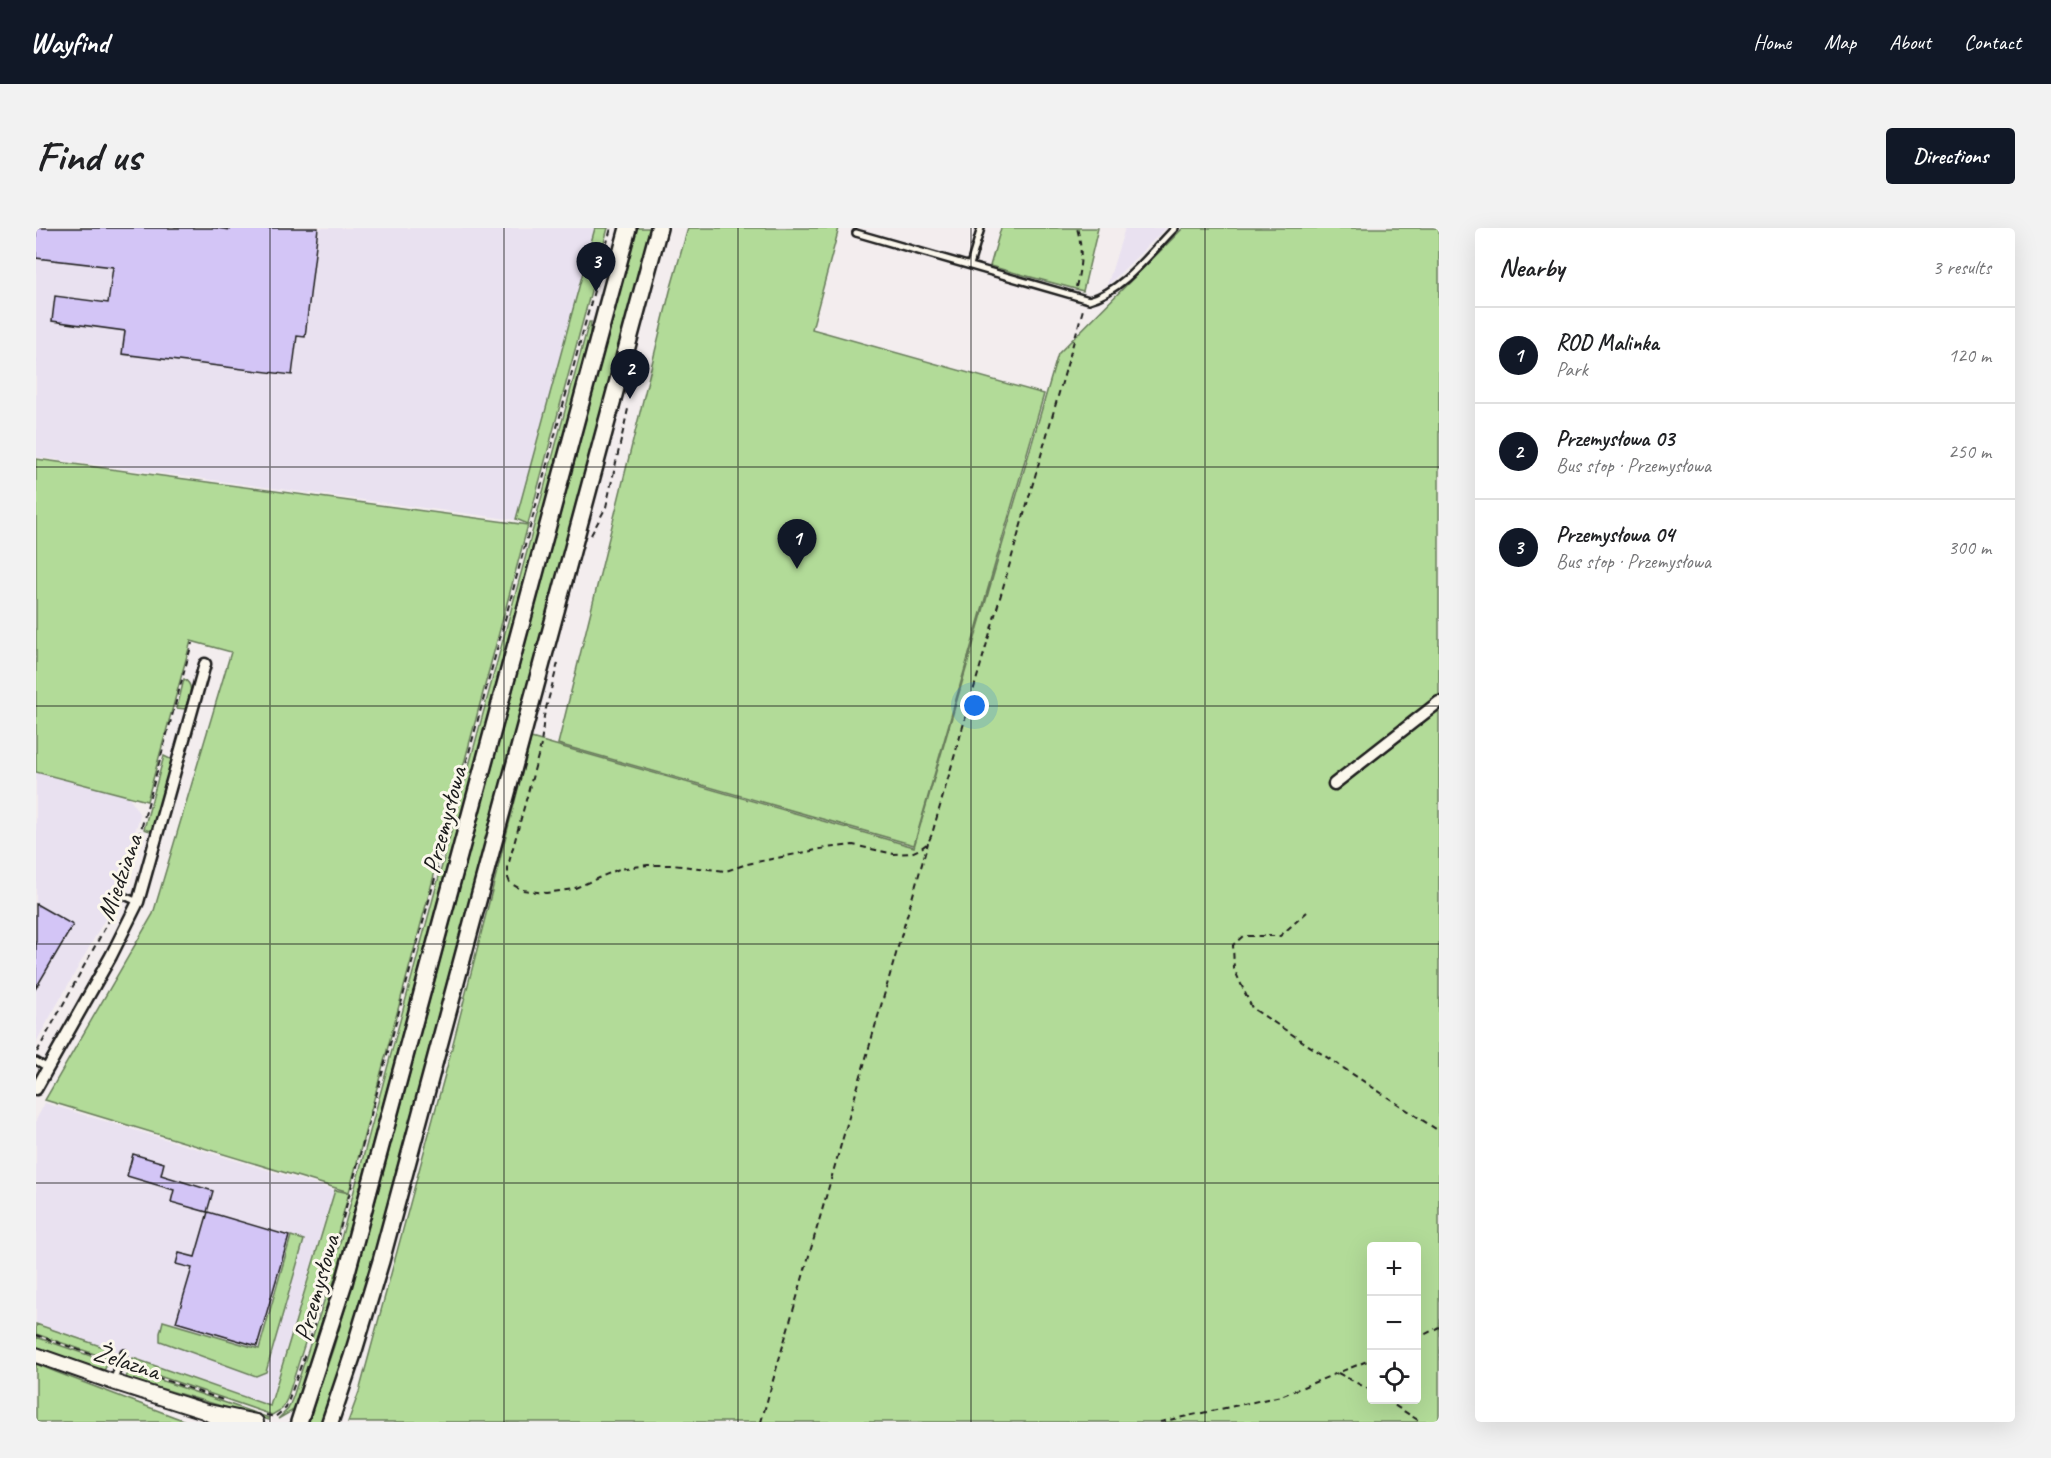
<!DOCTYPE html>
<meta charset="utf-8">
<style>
body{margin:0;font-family:Caveat,sans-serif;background:#f2f2f2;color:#202124}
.controls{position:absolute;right:18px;bottom:18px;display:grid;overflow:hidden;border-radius:6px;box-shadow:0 6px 24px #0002}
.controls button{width:54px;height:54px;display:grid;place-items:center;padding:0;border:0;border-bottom:2px solid #e0e0e0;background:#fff;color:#202124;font:30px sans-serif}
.you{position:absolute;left:939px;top:478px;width:21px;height:21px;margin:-15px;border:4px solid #fff;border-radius:50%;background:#1a73e8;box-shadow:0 0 0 9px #1a73e833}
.badge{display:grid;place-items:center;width:39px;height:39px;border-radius:50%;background:#111827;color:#fff;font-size:20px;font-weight:700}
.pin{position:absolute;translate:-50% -50px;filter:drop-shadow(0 2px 3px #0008)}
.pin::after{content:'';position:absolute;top:32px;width:21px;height:18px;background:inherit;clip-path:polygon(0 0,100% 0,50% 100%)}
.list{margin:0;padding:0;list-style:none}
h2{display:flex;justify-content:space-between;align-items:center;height:78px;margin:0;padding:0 24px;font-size:26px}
h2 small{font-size:20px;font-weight:400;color:#757577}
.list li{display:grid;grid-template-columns:39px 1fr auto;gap:18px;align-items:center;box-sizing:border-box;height:96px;padding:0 24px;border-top:2px solid #e0e0e0}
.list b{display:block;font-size:22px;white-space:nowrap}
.list p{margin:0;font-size:20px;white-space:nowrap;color:#757577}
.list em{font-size:20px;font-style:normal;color:#757577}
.icon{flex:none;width:33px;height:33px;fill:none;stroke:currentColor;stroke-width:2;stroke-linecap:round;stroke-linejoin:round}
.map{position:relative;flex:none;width:1403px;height:1194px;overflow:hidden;border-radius:6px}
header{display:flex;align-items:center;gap:36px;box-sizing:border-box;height:84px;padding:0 30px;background:#111827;color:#fff}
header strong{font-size:28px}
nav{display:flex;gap:33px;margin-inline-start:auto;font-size:21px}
.intro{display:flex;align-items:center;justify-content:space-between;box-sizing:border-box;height:144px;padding:0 36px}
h1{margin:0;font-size:42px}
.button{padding:15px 27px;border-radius:6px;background:#111827;color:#fff;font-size:21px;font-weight:700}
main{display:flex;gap:36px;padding:0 36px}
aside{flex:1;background:#fff;border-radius:6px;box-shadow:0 6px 24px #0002}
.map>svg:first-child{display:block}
.built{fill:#e9e1f0}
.green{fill:#b2db98;stroke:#677c5a;stroke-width:1.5;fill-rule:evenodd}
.building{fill:#d3c5f6;stroke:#1c1c1c;stroke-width:1.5}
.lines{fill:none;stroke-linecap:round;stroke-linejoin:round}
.service-casing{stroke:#1c1c1c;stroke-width:10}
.minor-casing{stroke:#1c1c1c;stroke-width:15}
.tertiary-casing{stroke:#1c1c1c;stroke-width:18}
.secondary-casing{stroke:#1c1c1c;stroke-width:20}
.path{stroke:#1c1c1c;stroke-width:2;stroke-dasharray:6 4.5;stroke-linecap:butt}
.service{stroke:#fbf7ec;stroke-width:5}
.minor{stroke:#fbf7ec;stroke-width:10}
.tertiary{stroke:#fbf7ec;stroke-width:14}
.secondary{stroke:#fbf7ec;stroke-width:15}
.grid{fill:none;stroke:#1c1c1c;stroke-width:1.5;stroke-opacity:0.55}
.labels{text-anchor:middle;stroke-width:6;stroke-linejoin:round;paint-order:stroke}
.street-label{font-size:26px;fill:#1c1c1c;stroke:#fbf7ec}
</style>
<header>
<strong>Wayfind</strong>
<nav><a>Home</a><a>Map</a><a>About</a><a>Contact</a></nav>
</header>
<div class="intro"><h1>Find us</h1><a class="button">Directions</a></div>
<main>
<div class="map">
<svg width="1403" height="1194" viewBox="0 0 1403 1194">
<rect width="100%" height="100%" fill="#f3edee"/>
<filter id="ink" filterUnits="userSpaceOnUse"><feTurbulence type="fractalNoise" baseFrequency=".0167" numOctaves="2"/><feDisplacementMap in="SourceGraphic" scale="12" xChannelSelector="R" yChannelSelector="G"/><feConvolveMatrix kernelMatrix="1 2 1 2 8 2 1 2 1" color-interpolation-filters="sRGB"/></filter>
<g filter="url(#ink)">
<path class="built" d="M0 0H559L480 292 0 229Z
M1089 0H1130L1071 58Z
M0 544 93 569 104 587 78 675 0 814Z
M9 875 298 962 233 1177 0 1095V892Z"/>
<path class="green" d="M559 0H572L492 296 480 291Z
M601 0H614L336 1033 310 1122 289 1186 284 1194H272L298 1118 324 1030Z
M652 0H803L776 101 1008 166 878 617 522 516 634 63Z
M965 0H1062L1047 63 954 38Z
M1147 0H1403V468L1292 554 1300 563 1403 482V1194H312L323 1164 411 839 495 510 878 619 1022 126ZM1336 1018H1380V1172H1336Z
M553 94H555L553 112 307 1024 261 1175 256 1183 242 1191 252 1181 257 1169 289 1070Z
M0 231 492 297 313 964 9 872 117 686 195 424 155 413 111 573 0 544Z
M148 451C160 458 152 470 149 481L141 480Z
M128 528 136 532 117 602 114 603 108 601Z
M299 962 313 965 284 1068 251 1171 246 1181 236 1187 94 1138 97 1130 234 1178Z
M255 1008 268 1012 230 1144 220 1148 124 1113V1105L127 1093 223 1121Z
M0 1096 76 1122 73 1131 0 1106Z
M0 1109 72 1134 68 1143 0 1119Z
M0 1136 20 1144 152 1194H0Z
M93 1141 233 1190V1192L90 1150Z"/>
<path class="building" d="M0 0H180L194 2V0H282L269 109 261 108 256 147 86 126 89 103 16 93 19 68 72 75 77 39 0 30Z
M0 676 37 697 0 760Z
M97 926 128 935 125 947 177 963 171 984 135 974 138 962 91 948Z
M172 984 253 1008 221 1118 140 1094 156 1040 140 1036 143 1025 159 1029Z"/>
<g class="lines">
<g class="service-casing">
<path id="service" d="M820 5 1053 72C1087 63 1115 24 1139 0
M934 37 945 0
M81 665 102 674
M0 833 12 840
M77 1153 88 1125"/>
</g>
<g class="minor-casing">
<path id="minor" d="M1298 556 1403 474
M0 861 75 728 102 674 169 436"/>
</g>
<g class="tertiary-casing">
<path id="tertiary" d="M0 1127 77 1154 168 1183
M189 1194 168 1183 220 1194"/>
</g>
<g class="secondary-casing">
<path id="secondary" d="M263 1194 308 1055 592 0
M294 1194 316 1129 345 1033 623 0"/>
</g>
<path class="path" d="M1040 59C1045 38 1047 21 1041 0
M555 307 570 279 592 181
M522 435 508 488 505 517 472 638V650L474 655 486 662 510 665 537 661 583 641 612 637H636L690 643 711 636 790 620 817 617 858 626 875 625 884 621 892 615 896 606 1048 78
M89 660 156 415
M1271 684 1244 708H1207L1197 717 1198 741 1216 780 1403 903
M1 824 82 676
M0 1107 77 1134
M1380 1111 1403 1099
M274 1112 575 0
M91 1139 190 1173
M1302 1145 1336 1163
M1350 1172 1385 1194
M230 1187 239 1189 250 1180 270 1123
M725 1194 892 615
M1124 1194 1245 1168 1336 1131"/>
<use href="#service" class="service"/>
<use href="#minor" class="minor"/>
<use href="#tertiary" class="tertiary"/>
<use href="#secondary" class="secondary"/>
</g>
</g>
<path class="grid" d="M234 0V1194M468 0V1194M702 0V1194M935 0V1194M1169 0V1194M0 239H1403M0 478H1403M0 716H1403M0 955H1403"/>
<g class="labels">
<g class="street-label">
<text transform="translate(408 592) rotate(-75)" y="9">Przemysłowa</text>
<text transform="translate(83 649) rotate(-70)" y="9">Miedziana</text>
<text transform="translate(280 1060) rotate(-74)" y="9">Przemysłowa</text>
<text transform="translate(91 1133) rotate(18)" y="9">Żelazna</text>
</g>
</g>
</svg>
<div class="controls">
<button>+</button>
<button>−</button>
<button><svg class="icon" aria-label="locate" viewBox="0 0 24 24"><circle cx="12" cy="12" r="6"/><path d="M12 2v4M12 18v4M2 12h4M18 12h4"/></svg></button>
</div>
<div class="you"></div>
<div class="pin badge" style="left:761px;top:341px">1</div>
<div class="pin badge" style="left:594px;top:171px">2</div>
<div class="pin badge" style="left:560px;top:64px">3</div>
</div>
<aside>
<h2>Nearby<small>3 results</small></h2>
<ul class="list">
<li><span class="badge">1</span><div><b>ROD Malinka</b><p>Park</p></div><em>120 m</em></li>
<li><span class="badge">2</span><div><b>Przemysłowa 03</b><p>Bus stop · Przemysłowa</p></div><em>250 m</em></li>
<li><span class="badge">3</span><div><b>Przemysłowa 04</b><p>Bus stop · Przemysłowa</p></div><em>300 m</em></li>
</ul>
</aside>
</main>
